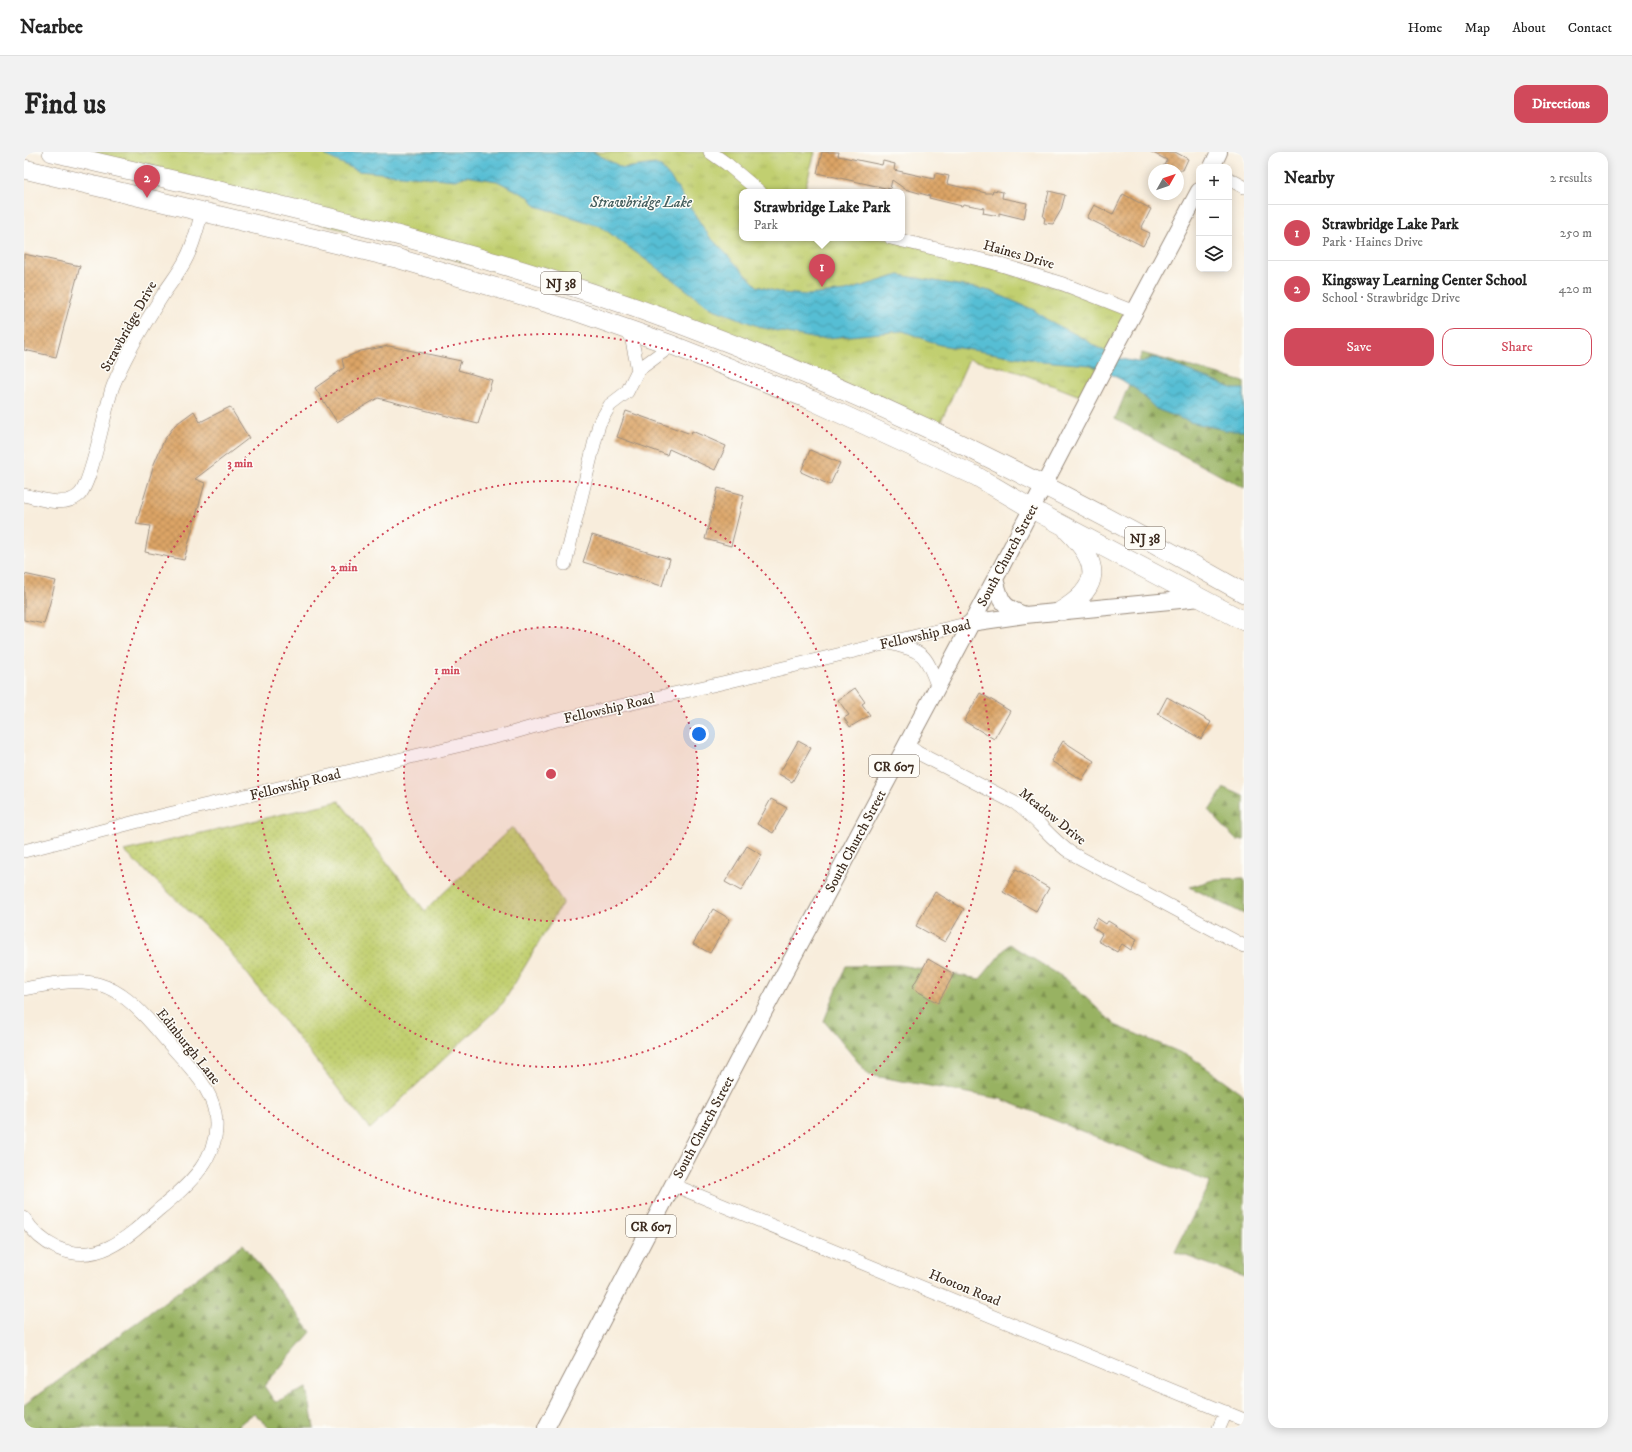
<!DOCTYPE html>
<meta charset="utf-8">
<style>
body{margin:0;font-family:"IM FELL DW Pica",serif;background:#f2f2f2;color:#222}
.controls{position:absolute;right:12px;top:12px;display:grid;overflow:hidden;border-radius:8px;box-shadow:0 2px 10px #0003}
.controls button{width:36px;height:36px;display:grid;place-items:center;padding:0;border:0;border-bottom:1px solid #e0e0e0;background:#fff;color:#222;font:20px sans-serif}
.compass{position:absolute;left:1124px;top:12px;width:36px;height:36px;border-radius:50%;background:#fff;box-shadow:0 2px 10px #0003;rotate:50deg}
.you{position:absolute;left:675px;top:582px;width:14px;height:14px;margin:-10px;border:3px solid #fff;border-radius:50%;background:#1a73e8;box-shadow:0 0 0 6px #1a73e833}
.badge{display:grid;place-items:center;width:26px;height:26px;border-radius:50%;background:#d1495b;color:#fff;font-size:13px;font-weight:700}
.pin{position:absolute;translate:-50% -33px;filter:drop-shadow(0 1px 2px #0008)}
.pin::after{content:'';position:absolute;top:21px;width:14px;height:12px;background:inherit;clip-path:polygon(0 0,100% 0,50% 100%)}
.popup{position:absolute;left:715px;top:37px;width:166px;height:52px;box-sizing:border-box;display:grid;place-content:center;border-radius:8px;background:#fff;filter:drop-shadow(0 1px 3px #0005);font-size:13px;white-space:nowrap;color:#767676}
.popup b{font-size:15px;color:#222}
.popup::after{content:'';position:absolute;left:50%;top:100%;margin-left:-8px;border:8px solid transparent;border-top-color:#fff}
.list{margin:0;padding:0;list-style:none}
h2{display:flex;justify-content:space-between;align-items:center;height:52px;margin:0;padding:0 16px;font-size:17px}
h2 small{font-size:13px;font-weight:400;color:#767676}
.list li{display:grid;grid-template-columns:26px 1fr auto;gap:12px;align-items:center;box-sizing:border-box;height:56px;padding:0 16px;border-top:1px solid #e0e0e0}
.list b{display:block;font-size:15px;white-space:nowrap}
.list p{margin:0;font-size:13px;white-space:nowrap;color:#767676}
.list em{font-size:13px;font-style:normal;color:#767676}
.actions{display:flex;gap:8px;padding:12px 16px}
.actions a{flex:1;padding:9px 0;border:1px solid #d1495b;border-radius:12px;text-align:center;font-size:14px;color:#d1495b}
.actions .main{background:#d1495b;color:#fff}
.icon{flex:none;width:22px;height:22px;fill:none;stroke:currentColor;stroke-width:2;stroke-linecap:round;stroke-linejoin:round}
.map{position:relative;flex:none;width:1220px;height:1276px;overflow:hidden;border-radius:12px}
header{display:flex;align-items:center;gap:24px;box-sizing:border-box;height:56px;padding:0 20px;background:#fff;border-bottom:1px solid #e0e0e0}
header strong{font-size:19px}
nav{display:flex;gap:22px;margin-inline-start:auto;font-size:14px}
.intro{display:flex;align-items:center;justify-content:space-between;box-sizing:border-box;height:96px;padding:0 24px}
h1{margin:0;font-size:28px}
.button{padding:10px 18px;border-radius:12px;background:#d1495b;color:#fff;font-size:14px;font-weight:700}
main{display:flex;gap:24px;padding:0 24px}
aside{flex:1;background:#fff;border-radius:12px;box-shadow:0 2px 10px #0003}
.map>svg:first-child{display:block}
.grass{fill:url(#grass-dots);stroke:#7e7c47}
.forest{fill:url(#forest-firs);stroke:#6a6e40}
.park{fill:url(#park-tufts);stroke:#7e7c47}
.water{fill:url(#water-waves);stroke:#487479}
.building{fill:url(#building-cross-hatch)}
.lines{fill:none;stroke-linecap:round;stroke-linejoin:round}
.minor-casing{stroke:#9a8c7d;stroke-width:14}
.major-casing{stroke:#9a8c7d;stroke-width:18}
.highway-casing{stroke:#9a8c7d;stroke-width:20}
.minor{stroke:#fff;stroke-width:13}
.major{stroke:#fff;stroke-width:16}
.highway{stroke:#fff;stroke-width:19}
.ring{fill:none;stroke:#d1495b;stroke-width:2;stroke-dasharray:2 4}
.labels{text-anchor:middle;stroke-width:3;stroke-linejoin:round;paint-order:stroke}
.shield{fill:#fdfcf7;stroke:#75695f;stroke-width:1}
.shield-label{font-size:13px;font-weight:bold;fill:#3b2a1e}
.street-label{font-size:14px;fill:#3b2a1e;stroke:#fdfcf7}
.water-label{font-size:15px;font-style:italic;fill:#445e5e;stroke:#fdfcf7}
.centre{fill:#d1495b;stroke:#fdfcf7;stroke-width:2}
.ring-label{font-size:12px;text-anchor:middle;font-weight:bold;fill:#d1495b;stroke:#fdfcf7;stroke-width:3;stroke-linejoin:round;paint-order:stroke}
</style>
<header>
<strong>Nearbee</strong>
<nav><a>Home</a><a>Map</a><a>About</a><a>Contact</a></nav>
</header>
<div class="intro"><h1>Find us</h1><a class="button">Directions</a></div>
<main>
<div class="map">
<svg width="1220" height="1276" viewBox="0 0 1220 1276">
<defs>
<pattern id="grass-dots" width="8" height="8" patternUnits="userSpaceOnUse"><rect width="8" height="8" fill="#c1cf70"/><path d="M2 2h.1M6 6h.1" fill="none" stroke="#a7b261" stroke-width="1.8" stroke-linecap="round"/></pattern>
<pattern id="forest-firs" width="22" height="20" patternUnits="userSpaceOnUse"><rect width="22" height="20" fill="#98b262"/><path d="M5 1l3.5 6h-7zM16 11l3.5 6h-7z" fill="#7d9150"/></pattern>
<pattern id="park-tufts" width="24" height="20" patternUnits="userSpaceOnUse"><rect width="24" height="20" fill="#c1cf70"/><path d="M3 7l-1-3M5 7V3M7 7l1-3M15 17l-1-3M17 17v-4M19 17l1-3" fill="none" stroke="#a7b261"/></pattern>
<pattern id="water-waves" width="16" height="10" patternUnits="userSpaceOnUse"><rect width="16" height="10" fill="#56bed4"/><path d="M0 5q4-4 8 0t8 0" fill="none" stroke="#489bab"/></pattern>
<pattern id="building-cross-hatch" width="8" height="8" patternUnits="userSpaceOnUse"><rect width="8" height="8" fill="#dca466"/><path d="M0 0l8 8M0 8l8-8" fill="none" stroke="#b48653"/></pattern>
</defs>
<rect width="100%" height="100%" fill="#fdfcf7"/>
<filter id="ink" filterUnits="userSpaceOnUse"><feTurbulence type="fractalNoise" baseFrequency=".025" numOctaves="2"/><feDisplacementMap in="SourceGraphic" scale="8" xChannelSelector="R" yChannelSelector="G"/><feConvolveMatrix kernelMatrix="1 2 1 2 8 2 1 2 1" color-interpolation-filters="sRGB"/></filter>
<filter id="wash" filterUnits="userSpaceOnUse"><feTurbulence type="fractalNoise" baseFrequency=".012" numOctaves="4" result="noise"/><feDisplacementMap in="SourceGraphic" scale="16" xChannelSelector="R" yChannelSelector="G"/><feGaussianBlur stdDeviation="0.9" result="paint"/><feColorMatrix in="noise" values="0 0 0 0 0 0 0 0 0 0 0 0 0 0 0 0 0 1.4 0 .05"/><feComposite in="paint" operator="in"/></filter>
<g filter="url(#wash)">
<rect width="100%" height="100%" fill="#f8eddc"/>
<path class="grass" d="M315 649 401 759 488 675 539 750 479 851 346 977 199 791 100 699Z"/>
<path class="forest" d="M1118 201 1220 230V336L1091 267Z
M1200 636 1220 644V688L1213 689 1185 659Z
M1220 726V762L1166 735 1192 727Z
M985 792 1042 827 1091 873 1167 905 1220 943V1125L1151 1100 1186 1030 977 947 845 923 800 869 822 814 875 813 956 827Z
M219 1092 287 1180 240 1234 251 1250 283 1236 290 1276H245L230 1261 211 1276H0V1253Z"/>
<path class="park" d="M28 0H791L780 40H718V86H865L1111 158 1064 247 994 220 945 207 912 280 611 156Z"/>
<path class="water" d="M301 0H569L599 16 631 12 636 14 648 28 685 84 733 134 758 141 784 143 822 139 875 123 952 136 966 139 1010 158 1022 167 1064 189 1070 194 1097 207 1118 211 1128 206H1133L1210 237H1220V279H1205L1166 270 1132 257 1113 238 1098 228 1067 213 1017 209 916 193 879 179 793 187 739 176 687 156 576 74 512 54 505 45 473 29 442 24 431 28 334 19 302 4Z"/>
<g id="blocks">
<path class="building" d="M798 0H815L814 4 858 13 859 9 871 12 870 18 910 27 911 21 925 24 923 32 962 41H968L969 38 979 40 978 46 1003 51 1000 67 975 61V64L959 61 960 56 939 52 938 54 905 46 906 44 881 37 868 28 866 37 793 21Z
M1127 0H1151L1164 7 1159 18H1137L1143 8Z
M1025 39 1041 43 1037 58 1029 72 1020 71 1021 66 1019 65Z
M1099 42 1127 57 1117 77 1126 81 1119 94 1063 66 1070 53 1089 62Z
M0 102 56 114 32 205 0 198Z
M365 194 437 209 434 218 468 228 454 272 354 246 313 270 291 236 320 216 318 207 337 199Z
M206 255 225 286 171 327 181 331 160 408 121 400 126 374 112 372 130 312 140 288 151 273 170 259 176 270Z
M602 259 667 282 668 279 702 294 691 318 645 297 643 303 593 285Z
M786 298 816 311 806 333 777 320Z
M694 336 720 343 707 394 681 387Z
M568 383 646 407 638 434 559 410Z
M0 422 32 429 20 472 0 468Z
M831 536 841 550 838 552 846 563 826 575 820 566 825 563 814 548Z
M956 541 986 559 970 587 940 569Z
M1143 545 1187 570 1177 587 1134 562Z
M774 589 787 596 768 630 755 622Z
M1039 589 1070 609 1058 628 1027 609Z
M747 647 763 656 749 681 733 672Z
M723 694 738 703 717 739 701 730Z
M992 717 1025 736 1012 759 979 740Z
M911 740 940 757 921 790 892 774Z
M689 757 706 767 686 801 669 792Z
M1073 766 1082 772 1084 769 1113 787 1107 798 1098 792 1093 800 1074 789 1078 782 1068 775Z
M904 807 930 822 914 851 888 836Z"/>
</g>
</g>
<g filter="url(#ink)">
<use href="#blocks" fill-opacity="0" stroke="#9a8c7d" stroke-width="1"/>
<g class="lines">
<g class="minor-casing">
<path id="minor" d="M686 0 703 12 736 40
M1205 27 1220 35
M867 86 971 111 1039 132 1103 157 1111 158
M606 179 614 218 648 193
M0 343C17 347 40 356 55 343 68 332 81 255 89 234 101 203 122 169 140 141 148 129 157 118 163 105 170 91 174 75 178 59
M541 412 575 272 586 253 603 240 614 218
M866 491C899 500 901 500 913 533
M882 592 894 601 991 651C1012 665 1026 687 1047 701L1220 794
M0 699 119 668 484 582 529 569 702 530 946 471
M0 837C69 823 88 825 135 880 154 904 186 930 191 961 199 1005 163 1034 133 1059 104 1085 74 1114 33 1096 18 1089 8 1079 0 1066
M649 1033 1220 1268
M1195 1276 1202 1260"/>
</g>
<g class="major-casing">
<path id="major" d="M1188 15 1195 0
M971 427C977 450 978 455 1001 463
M946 471 1001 463 1177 446
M522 1276 714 908 971 427 1088 202 1175 39"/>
</g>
<g class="highway-casing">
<path id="highway" d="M28 0C209 42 391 82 568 141 796 217 1011 323 1220 441
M0 17 372 106 551 159 648 193 787 248 952 324 1008 357 1220 469
M1037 459C1077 435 1077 412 1044 379"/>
</g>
<use href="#minor" class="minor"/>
<use href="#major" class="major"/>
<use href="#highway" class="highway"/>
</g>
</g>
<circle cx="527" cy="622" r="147" fill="#d1495b" fill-opacity=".12"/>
<g class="ring">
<circle cx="527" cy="622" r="147"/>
<circle cx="527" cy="622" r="293"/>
<circle cx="527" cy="622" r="440"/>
</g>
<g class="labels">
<g class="shield">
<rect x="517" y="120" width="40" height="22" rx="3"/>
<rect x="1101" y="375" width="40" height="22" rx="3"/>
<rect x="845" y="603" width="50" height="22" rx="3"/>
<rect x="602" y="1063" width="50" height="22" rx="3"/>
</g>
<g class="shield-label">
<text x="537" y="136">NJ 38</text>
<text x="1121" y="391">NJ 38</text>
<text x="870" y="619">CR 607</text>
<text x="627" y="1079">CR 607</text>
</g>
<g class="street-label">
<text transform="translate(995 102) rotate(16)" y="5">Haines Drive</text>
<text transform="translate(104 174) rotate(-61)" y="5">Strawbridge Drive</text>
<text transform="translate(983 403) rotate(-62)" y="5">South Church Street</text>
<text transform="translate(901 482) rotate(-13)" y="5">Fellowship Road</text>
<text transform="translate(585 556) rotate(-13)" y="5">Fellowship Road</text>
<text transform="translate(271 632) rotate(-14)" y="5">Fellowship Road</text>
<text transform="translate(1029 664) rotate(39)" y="5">Meadow Drive</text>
<text transform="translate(831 689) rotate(-62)" y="5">South Church Street</text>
<text transform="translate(165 894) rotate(51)" y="5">Edinburgh Lane</text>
<text transform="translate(679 975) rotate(-62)" y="5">South Church Street</text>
<text transform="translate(941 1135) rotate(22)" y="5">Hooton Road</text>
</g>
<g class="water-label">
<text x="617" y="55">Strawbridge Lake</text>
</g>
</g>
<circle cx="527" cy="622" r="6" class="centre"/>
<g class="ring-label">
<text x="216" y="315">3 min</text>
<text x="320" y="419">2 min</text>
<text x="423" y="522">1 min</text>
</g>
</svg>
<div class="controls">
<button>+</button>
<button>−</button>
<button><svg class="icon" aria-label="layers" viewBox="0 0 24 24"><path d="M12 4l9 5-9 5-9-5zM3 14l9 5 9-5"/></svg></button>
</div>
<svg class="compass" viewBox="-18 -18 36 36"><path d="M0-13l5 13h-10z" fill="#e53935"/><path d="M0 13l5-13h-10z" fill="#767676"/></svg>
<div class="you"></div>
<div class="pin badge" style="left:798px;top:135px">1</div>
<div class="popup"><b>Strawbridge Lake Park</b>Park</div>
<div class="pin badge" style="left:123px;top:46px">2</div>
</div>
<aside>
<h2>Nearby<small>2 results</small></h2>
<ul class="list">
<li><span class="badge">1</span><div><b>Strawbridge Lake Park</b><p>Park · Haines Drive</p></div><em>250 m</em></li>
<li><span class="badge">2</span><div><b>Kingsway Learning Center School</b><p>School · Strawbridge Drive</p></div><em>420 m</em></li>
</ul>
<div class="actions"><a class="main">Save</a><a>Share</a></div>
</aside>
</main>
